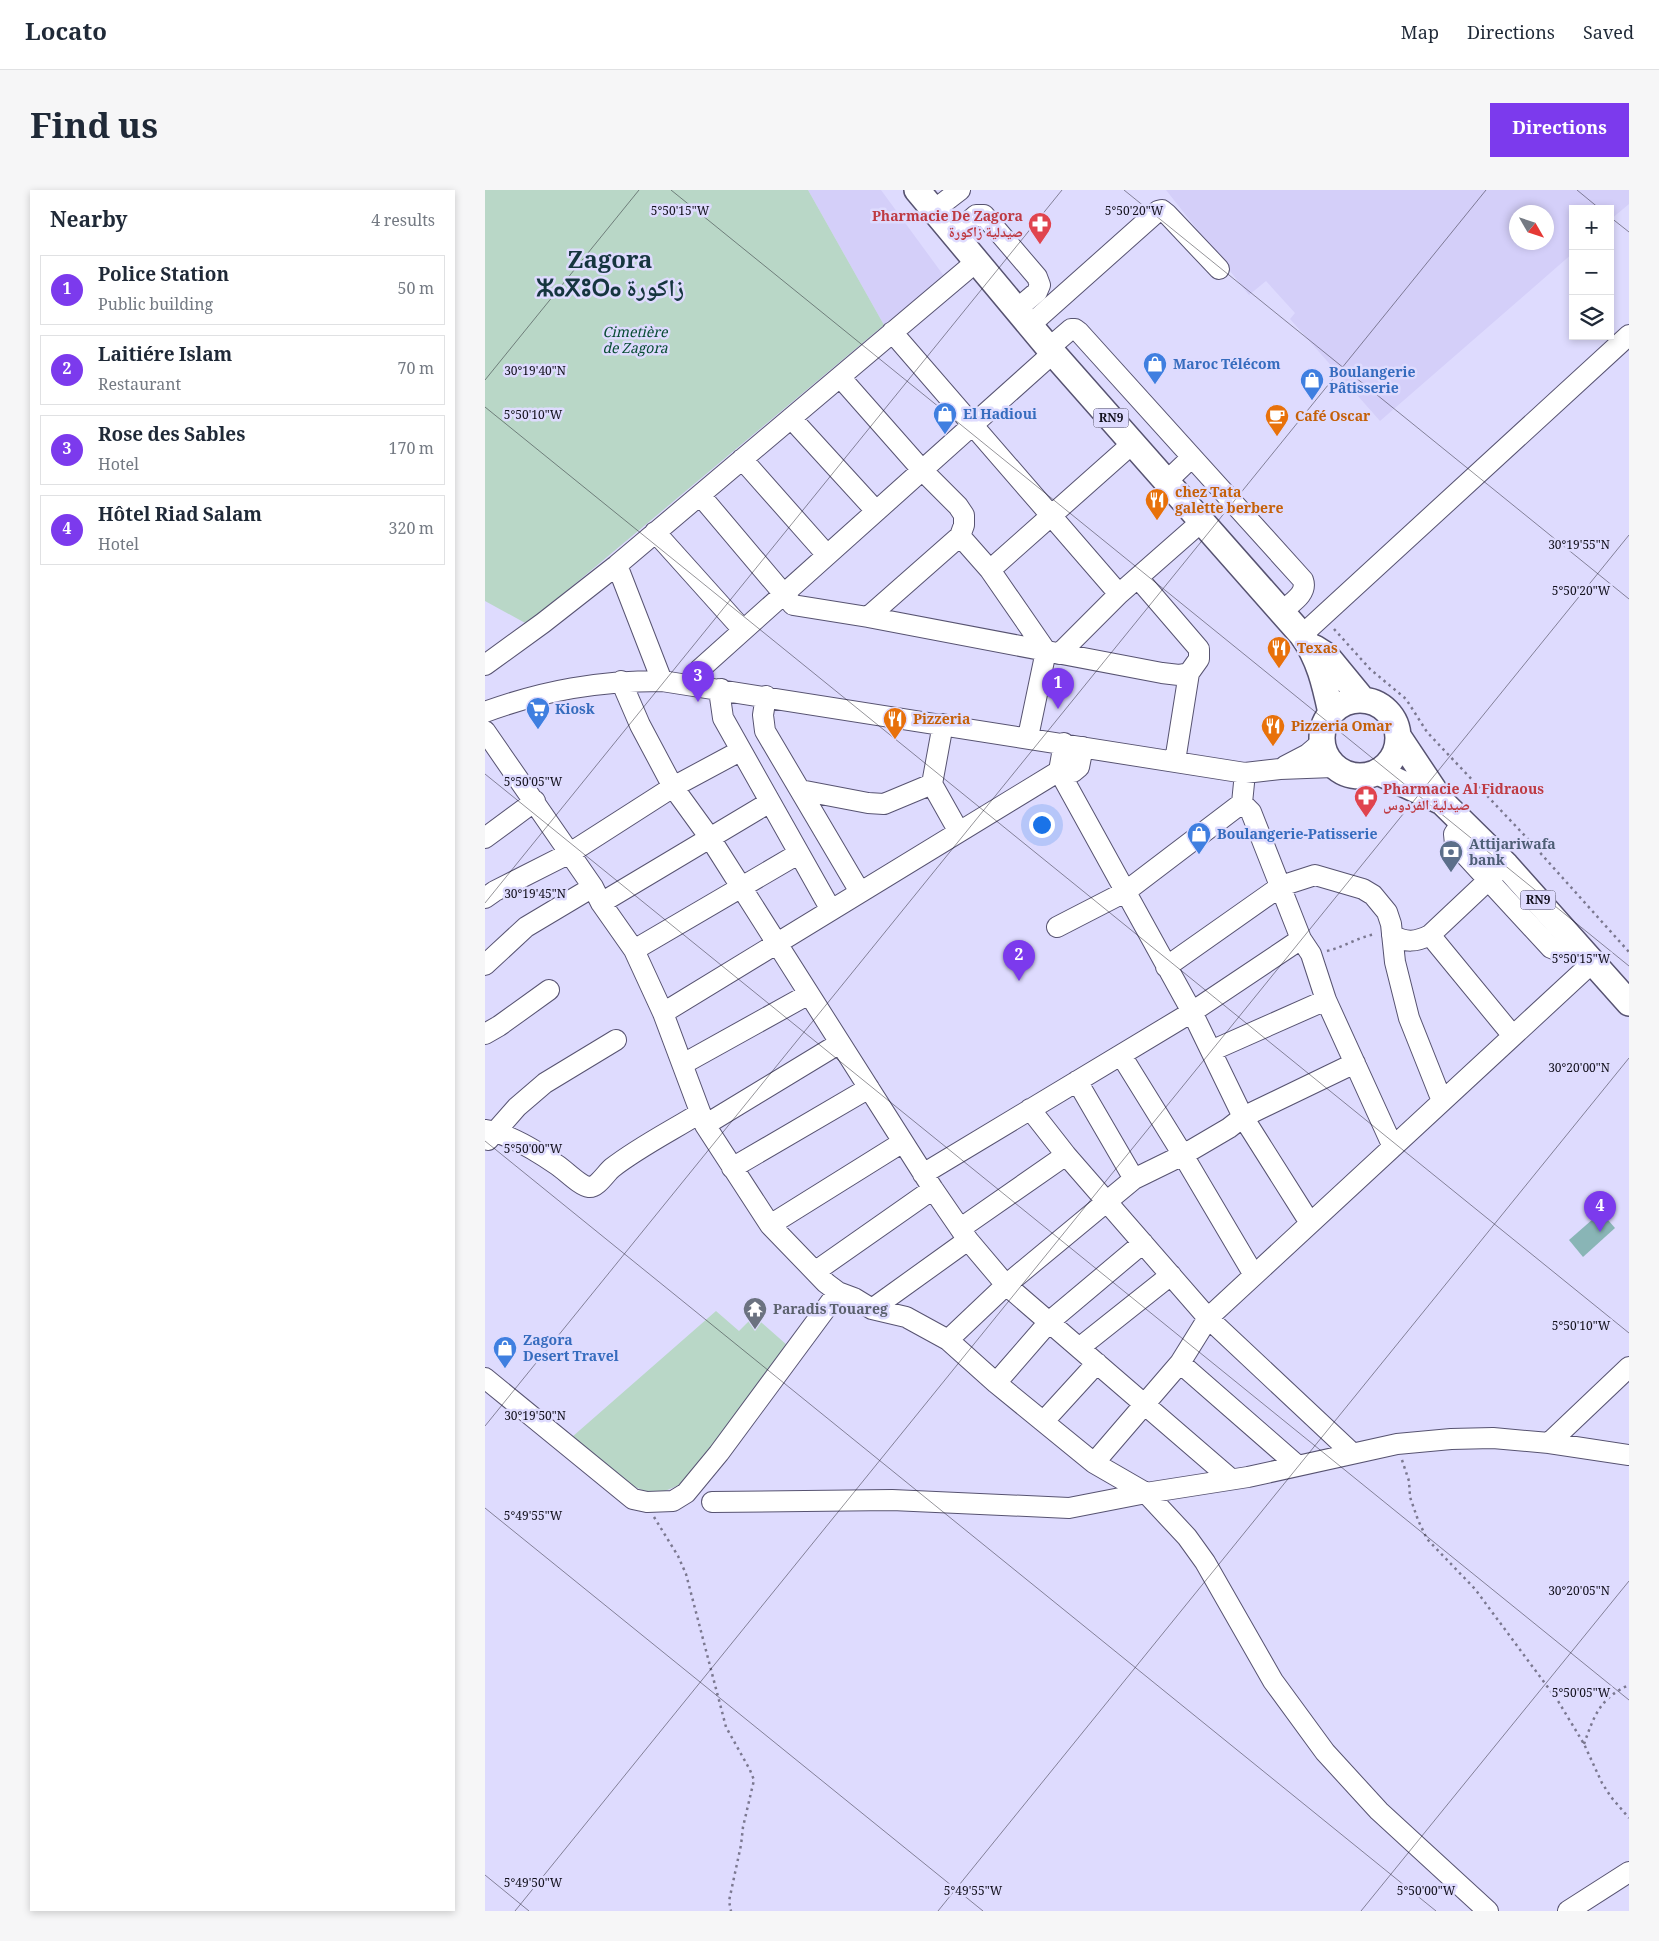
<!DOCTYPE html>
<meta charset="utf-8">
<style>
body{margin:0;font-family:Georgia,"Noto Naskh Arabic","Noto Sans Tifinagh",serif;background:#f6f6f7;color:#1f2937}
.controls{position:absolute;right:15px;top:15px;display:grid;overflow:hidden;border-radius:0px;box-shadow:0 2px 8px #0003}
.controls button{width:45px;height:45px;display:grid;place-items:center;padding:0;border:0;border-bottom:1px solid #e0e1e3;background:#fff;color:#1f2937;font:25px sans-serif}
.compass{position:absolute;left:1024px;top:15px;width:45px;height:45px;border-radius:50%;background:#fff;box-shadow:0 2px 8px #0003;rotate:129deg}
.you{position:absolute;left:556px;top:634px;width:18px;height:18px;margin:-12px;border:4px solid #fff;border-radius:50%;background:#1a73e8;box-shadow:0 0 0 8px #1a73e833}
.badge{display:grid;place-items:center;width:32px;height:32px;border-radius:50%;background:#7c3aed;color:#fff;font-size:16px;font-weight:700}
.pin{position:absolute;translate:-50% -41px;filter:drop-shadow(0 1px 2px #0008)}
.pin::after{content:'';position:absolute;top:26px;width:18px;height:15px;background:inherit;clip-path:polygon(0 0,100% 0,50% 100%)}
.list{margin:0;padding:0;list-style:none}
h2{display:flex;justify-content:space-between;align-items:center;height:65px;margin:0;padding:0 20px;font-size:21px}
h2 small{font-size:16px;font-weight:400;color:#747a83}
.list li{display:grid;grid-template-columns:32px 1fr auto;gap:15px;align-items:center;box-sizing:border-box;height:70px;margin:0 10px 10px;padding:0 10px;border:1px solid #e0e1e3;border-radius:0px}
.list b{display:block;font-size:19px;white-space:nowrap}
.list p{margin:0;font-size:16px;white-space:nowrap;color:#747a83}
.list em{font-size:16px;font-style:normal;color:#747a83}
.icon{flex:none;width:28px;height:28px;fill:none;stroke:currentColor;stroke-width:2;stroke-linecap:round;stroke-linejoin:round}
.map{position:relative;flex:none;width:1144px;height:1721px;overflow:hidden;border-radius:0px}
header{display:flex;align-items:center;gap:30px;box-sizing:border-box;height:70px;padding:0 25px;background:#fff;border-bottom:1px solid #e0e1e3}
header strong{font-size:24px}
nav{display:flex;gap:28px;margin-inline-start:auto;font-size:18px}
.intro{display:flex;align-items:center;justify-content:space-between;box-sizing:border-box;height:120px;padding:0 30px}
h1{margin:0;font-size:35px}
.button{padding:12px 22px;border-radius:0px;background:#7c3aed;color:#fff;font-size:18px;font-weight:700}
main{display:flex;gap:30px;padding:0 30px}
aside{flex:1;background:#fff;border-radius:0px;box-shadow:0 2px 8px #0003}
.map>svg:first-child{display:block}
.built{fill:#d4cff9;fill-rule:evenodd}
.green{fill:#b9d7c7}
.water{fill:#89b5b6}
.lines{fill:none;stroke-linecap:round;stroke-linejoin:round}
.minor-casing{stroke:#575371;stroke-width:22}
.major-casing{stroke:#575371;stroke-width:28}
.path{stroke:#7b7890;stroke-width:2.5;stroke-dasharray:2.5 4;stroke-linecap:butt}
.minor{stroke:#fff;stroke-width:20}
.major{stroke:#fff;stroke-width:25}
.ticks{fill:none;stroke:#13111d;stroke-width:1;stroke-opacity:0.45}
.labels{text-anchor:middle;stroke-width:5;stroke-linejoin:round;paint-order:stroke}
.shield{fill:#dedbfe;stroke:#504e60;stroke-width:1}
.shield-label{font-size:12px;font-weight:bold;fill:#13111d}
.health-label{font-size:14px;font-weight:bold;fill:#be3a42;stroke:#dedbfe;text-anchor:end}
.park-label{font-size:14px;font-style:italic;fill:#084c34;stroke:#dedbfe}
.shop-label{font-size:14px;font-weight:bold;fill:#366cbe;stroke:#dedbfe;text-anchor:start}
.food-label{font-size:14px;font-weight:bold;fill:#c56008;stroke:#dedbfe;text-anchor:start}
.service-label{font-size:14px;font-weight:bold;fill:#4e5e75;stroke:#dedbfe;text-anchor:start}
.worship-label{font-size:14px;font-weight:bold;fill:#5b616d;stroke:#dedbfe;text-anchor:start}
.town-label{font-size:24px;font-weight:bold;fill:#15353e;stroke:#dedbfe}
.ticks-label{font-size:12px;text-anchor:middle;fill:#13111d;stroke:#dedbfe;stroke-width:5;stroke-linejoin:round;paint-order:stroke}
</style>
<header>
<strong>Locato</strong>
<nav><a>Map</a><a>Directions</a><a>Saved</a></nav>
</header>
<div class="intro"><h1>Find us</h1><a class="button">Directions</a></div>
<main>
<aside>
<h2>Nearby<small>4 results</small></h2>
<ul class="list">
<li><span class="badge">1</span><div><b>Police Station</b><p>Public building</p></div><em>50 m</em></li>
<li><span class="badge">2</span><div><b>Laitiére Islam</b><p>Restaurant</p></div><em>70 m</em></li>
<li><span class="badge">3</span><div><b>Rose des Sables</b><p>Hotel</p></div><em>170 m</em></li>
<li><span class="badge">4</span><div><b>Hôtel Riad Salam</b><p>Hotel</p></div><em>320 m</em></li>
</ul>
</aside>
<div class="map">
<svg width="1144" height="1721" viewBox="0 0 1144 1721">
<rect width="100%" height="100%" fill="#dedbfe"/>
<path class="built" d="M323 0H396L459 86 399 135Z
M681 0H1144V14L1125 30V19H1088V63L895 231 805 129 810 123 781 91 764 105ZM1032 22H1062V52H1032Z"/>
<path class="green" d="M0 0H323L399 135 42 434 0 411Z
M231 1121 254 1141 269 1126 302 1155 206 1285 192 1296 170 1305 147 1296 87 1247Z"/>
<path class="water" d="M1116 1022 1130 1038 1098 1067 1084 1050Z"/>
<g class="lines">
<g class="minor-casing">
<path id="minor" d="M449 20 475 0
M469 44 491 25H499L552 87 555 95 552 102 532 119
M545 135 673 21 677 20 682 24 734 79
M407 142 634 404
M564 158 586 139H590L594 142 818 390C823 404 806 413 796 422
M355 187 437 280 473 316 479 325V335L475 346 383 427
M306 228 391 321
M257 269 342 365
M681 292 706 268
M215 305 308 415 383 427 677 483 694 485 704 483 714 469V459L653 388
M170 342 258 440
M475 346 505 380 561 461 543 547
M132 375 177 491
M505 380 648 253
M817 445 1144 145
M574 464 634 404 716 332
M0 475 58 433 132 375 492 71
M136 491 155 535 188 597 225 648 448 999 483 1050 521 1095 746 1289
M210 495 214 480 568 163
M236 499 235 507 238 528 346 720
M281 506 278 525 280 541 375 702
M0 522C60 500 113 491 177 491L760 583 795 579 848 577
M0 541 108 697 116 713 149 760 178 823 220 935 285 1035 341 1093 353 1102 369 1108 387 1119 421 1127 463 1150 511 1193 609 1273 661 1303 702 1347 720 1372 788 1491 840 1562 894 1621 1003 1721
M579 553 574 581 707 822 758 927 825 1033
M690 571 704 483
M800 576 823 564 836 553
M760 583 757 613 766 622 816 749 826 764 841 810 908 957
M447 594 474 642
M315 600 383 613 399 614 447 594 458 534
M978 631 969 644 970 654 1066 758C1075 763 1080 755 1086 748
M0 648 50 611
M0 708 10 701 85 663 188 597 255 561
M116 713 285 612
M572 737 640 702 757 613
M907 745C921 753 931 752 945 745L1013 681
M945 745 1028 846
M149 760 313 664
M0 775 41 737 108 697
M681 777 796 696 830 685 878 699 888 705 902 722 906 734 910 772 924 828 957 911
M178 823 574 581 588 582 594 577 598 557
M0 844 14 836 64 800
M726 861 841 810
M636 865 698 965 769 1085
M198 874 324 804
M592 891 649 989
M545 919 581 965 723 1128 867 1263
M220 935 355 853
M0 940C22 943 53 962 72 975 80 980 95 996 104 997 112 998 121 983 127 978 154 957 186 941 215 923
M3 950 32 917 60 893 131 850
M247 978 384 898
M438 984 707 822 816 749
M285 1035 418 952
M476 1038 581 965
M331 1081 448 999
M387 1119 483 1050
M463 1150 521 1095 649 989 698 965 744 938 758 927 870 873
M594 1158 686 1085
M695 1173 813 1276
M0 1188 148 1309 162 1312 188 1311 201 1303 234 1263 353 1102
M511 1193 564 1132 658 1053
M559 1231 612 1173
M1064 1253 1144 1177
M609 1273 695 1173 723 1128 1108 772
M227 1312 407 1310 584 1318 661 1303 763 1287 912 1254 966 1249 1008 1248 1064 1253 1144 1265
M1083 1721 1144 1682"/>
</g>
<g class="major-casing">
<path id="major" d="M432 0 568 163 817 445C834 468 840 495 846 523
M830 458 841 465 878 510
M837 548a38 38 0 1 1 76 0a38 38 0 1 1-76 0Z
M913 546 957 612 1021 675 1144 813
M893 582 957 612"/>
</g>
<path class="path" d="M849 439 885 479 921 509 942 542 1041 647 1144 762
M842 761C859 757 873 747 891 744
M917 1270 924 1291 925 1307 933 1330 942 1349 990 1399 1073 1511 1099 1554 1117 1593 1126 1607 1144 1628
M169 1327 193 1366 201 1384 241 1537 265 1580 269 1590 258 1637 256 1655 244 1711 246 1721
M1099 1554C1109 1526 1115 1508 1144 1495"/>
<use href="#minor" class="minor"/>
<use href="#major" class="major"/>
</g>
<path class="ticks" d="M186 0 1144 776M639 0 1144 409M1092 0 1115 19M1125 27 1144 42M0 190 154 0M0 217 1144 1143M0 584 1144 1510M0 713 577 0M0 951 951 1721M0 1236 1001 0M0 1318 498 1721M0 1685 44 1721M30 1721 1144 345M453 1721 1144 868M876 1721 1144 1391"/>
<defs>
<g id="pharmacy-pin" transform="scale(1.25)"><path d="M0 17L-7.5 6A9.5 9.5 0 1 1 7.5 6Z" fill="#e0444e" stroke="#dedbfe"/><path d="M-2-6h4v4h4v4h-4v4h-4v-4h-4v-4h4Z" fill="#fff"/></g>
<g id="shop-pin" transform="scale(1.25)"><path d="M0 17L-7.5 6A9.5 9.5 0 1 1 7.5 6Z" fill="#3f7fe0" stroke="#dedbfe"/><path d="M-5-2.5h2.3a2.7 3.5 0 0 1 5.4 0H5L5.5 6h-11ZM-1.5-2.5h3a1.5 2.3 0 0 0-3 0Z" fill="#fff"/></g>
<g id="cafe-pin" transform="scale(1.25)"><path d="M0 17L-7.5 6A9.5 9.5 0 1 1 7.5 6Z" fill="#e8710a" stroke="#dedbfe"/><path d="M-5.5-4.5H6V0H3Q3 3.5 0 3.5H-2.5Q-5.5 3.5-5.5 0ZM3-3.2v2h1.7v-2ZM-6 4.5H4V6H-6Z" fill="#fff"/></g>
<g id="restaurant-pin" transform="scale(1.25)"><path d="M0 17L-7.5 6A9.5 9.5 0 1 1 7.5 6Z" fill="#e8710a" stroke="#dedbfe"/><path d="M-5-6h1v4h1v-4h1v4h1v-4h1v5L-1.5 .5V6h-2V.5L-5-1ZM5-6V6H3V1.5H1.5Q1.5-4 5-6Z" fill="#fff"/></g>
<g id="supermarket-pin" transform="scale(1.25)"><path d="M0 17L-7.5 6A9.5 9.5 0 1 1 7.5 6Z" fill="#3f7fe0" stroke="#dedbfe"/><path d="M-6-5.5h2.5l.6 2H6L4.5 2H-2.5L-4.4-4H-6ZM-1.5 3.2a1.3 1.3 0 1 0 .1 0ZM3 3.2a1.3 1.3 0 1 0 .1 0Z" fill="#fff"/></g>
<g id="bank-pin" transform="scale(1.25)"><path d="M0 17L-7.5 6A9.5 9.5 0 1 1 7.5 6Z" fill="#5c6f8a" stroke="#dedbfe"/><path d="M-6-4H6V4H-6ZM0-2.3a2.3 2.3 0 1 0 0 4.6a2.3 2.3 0 1 0 0-4.6Z" fill="#fff"/></g>
<g id="temple-pin" transform="scale(1.25)"><path d="M0 17L-7.5 6A9.5 9.5 0 1 1 7.5 6Z" fill="#6b7280" stroke="#dedbfe"/><path d="M0-6L5-2H3V0L6.5 2.5H4V6H1.5V3h-3V6H-4V2.5H-6.5L-3 0V-2H-5Z" fill="#fff"/></g>
</defs>
<g fill-rule="evenodd">
<use href="#pharmacy-pin" x="555" y="34"/>
<use href="#shop-pin" x="670" y="174"/>
<use href="#shop-pin" x="827" y="190"/>
<use href="#shop-pin" x="460" y="224"/>
<use href="#cafe-pin" x="792" y="226"/>
<use href="#restaurant-pin" x="672" y="310"/>
<use href="#restaurant-pin" x="794" y="458"/>
<use href="#supermarket-pin" x="53" y="519"/>
<use href="#restaurant-pin" x="410" y="529"/>
<use href="#restaurant-pin" x="788" y="536"/>
<use href="#pharmacy-pin" x="881" y="607"/>
<use href="#shop-pin" x="714" y="644"/>
<use href="#bank-pin" x="966" y="662"/>
<use href="#temple-pin" x="270" y="1119"/>
<use href="#shop-pin" x="20" y="1158"/>
</g>
<g class="labels">
<g class="shield">
<rect x="608.5" y="218.5" width="35" height="19" rx="4"/>
<rect x="1035.5" y="700.5" width="35" height="19" rx="4"/>
</g>
<g class="shield-label">
<text x="626" y="232">RN9</text>
<text x="1053" y="714">RN9</text>
</g>
<g class="health-label">
<text x="538" y="31">Pharmacie De Zagora<tspan x="538" dy="16">صيدلية زاكورة</tspan></text>
<text x="898" y="604" text-anchor="start">Pharmacie Al Fidraous<tspan x="898" dy="16">صيدلية الفردوس</tspan></text>
</g>
<g class="park-label">
<text x="150" y="147">Cimetière<tspan x="150" dy="16">de Zagora</tspan></text>
</g>
<g class="shop-label">
<text x="688" y="179">Maroc Télécom</text>
<text x="844" y="187">Boulangerie<tspan x="844" dy="16">Pâtisserie</tspan></text>
<text x="478" y="229">El Hadioui</text>
<text x="70" y="524">Kiosk</text>
<text x="732" y="649">Boulangerie-Patisserie</text>
<text x="38" y="1155">Zagora<tspan x="38" dy="16">Desert Travel</tspan></text>
</g>
<g class="food-label">
<text x="810" y="231">Café Oscar</text>
<text x="690" y="307">chez Tata<tspan x="690" dy="16">galette berbere</tspan></text>
<text x="812" y="463">Texas</text>
<text x="428" y="534">Pizzeria</text>
<text x="806" y="541">Pizzeria Omar</text>
</g>
<g class="service-label">
<text x="984" y="659">Attijariwafa<tspan x="984" dy="16">bank</tspan></text>
</g>
<g class="worship-label">
<text x="288" y="1124">Paradis Touareg</text>
</g>
<g class="town-label">
<text x="125" y="78">Zagora<tspan x="125" dy="28">ⵣⴰⴳⵓⵔⴰ زاكورة</tspan></text>
</g>
</g>
<g class="ticks-label">
<text x="195" y="25">5°50'15"W</text>
<text x="649" y="25">5°50'20"W</text>
<text x="50" y="185">30°19'40"N</text>
<text x="48" y="229">5°50'10"W</text>
<text x="1094" y="359">30°19'55"N</text>
<text x="1096" y="405">5°50'20"W</text>
<text x="48" y="596">5°50'05"W</text>
<text x="50" y="708">30°19'45"N</text>
<text x="1096" y="773">5°50'15"W</text>
<text x="1094" y="882">30°20'00"N</text>
<text x="48" y="963">5°50'00"W</text>
<text x="1096" y="1140">5°50'10"W</text>
<text x="50" y="1230">30°19'50"N</text>
<text x="48" y="1330">5°49'55"W</text>
<text x="1094" y="1405">30°20'05"N</text>
<text x="1096" y="1507">5°50'05"W</text>
<text x="48" y="1697">5°49'50"W</text>
<text x="488" y="1705">5°49'55"W</text>
<text x="941" y="1705">5°50'00"W</text>
</g>
</svg>
<div class="controls">
<button>+</button>
<button>−</button>
<button><svg class="icon" aria-label="layers" viewBox="0 0 24 24"><path d="M12 4l9 5-9 5-9-5zM3 14l9 5 9-5"/></svg></button>
</div>
<svg class="compass" viewBox="-18 -18 36 36"><path d="M0-13l5 13h-10z" fill="#e53935"/><path d="M0 13l5-13h-10z" fill="#747a83"/></svg>
<div class="you"></div>
<div class="pin badge" style="left:573px;top:519px">1</div>
<div class="pin badge" style="left:534px;top:791px">2</div>
<div class="pin badge" style="left:213px;top:512px">3</div>
<div class="pin badge" style="left:1115px;top:1042px">4</div>
</div>
</main>
